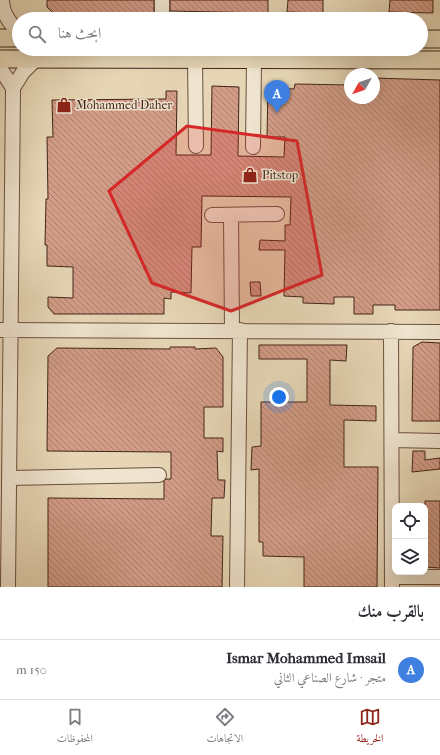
<!DOCTYPE html>
<html lang="ar">
<meta charset="utf-8">
<style>
body{margin:0;font-family:"IM FELL French Canon",Amiri,serif;background:#f2f2f3;color:#2b2b33;direction:rtl}
.controls{position:absolute;right:12px;bottom:12px;display:grid;overflow:hidden;border-radius:8px;box-shadow:0 4px 16px #0002}
.controls button{width:36px;height:36px;display:grid;place-items:center;padding:0;border:0;border-bottom:1px solid #e1e1e2;background:#fff;color:#2b2b33;font:20px sans-serif}
.compass{position:absolute;left:344px;top:68px;width:36px;height:36px;border-radius:50%;background:#fff;box-shadow:0 4px 16px #0002;rotate:230deg}
.you{position:absolute;left:279px;top:397px;width:14px;height:14px;margin:-10px;border:3px solid #fff;border-radius:50%;background:#1a73e8;box-shadow:0 0 0 6px #1a73e833}
.badge{display:grid;place-items:center;width:26px;height:26px;border-radius:50%;background:#8f2418;color:#fff;font-size:13px;font-weight:700}
.pin{position:absolute;translate:-50% -33px;filter:drop-shadow(0 1px 2px #0008)}
.pin::after{content:'';position:absolute;top:21px;width:14px;height:12px;background:inherit;clip-path:polygon(0 0,100% 0,50% 100%)}
.list{margin:0;padding:0;list-style:none}
h2{display:flex;justify-content:space-between;align-items:center;height:52px;margin:0;padding:0 16px;font-size:17px}
h2 small{font-size:13px;font-weight:400;color:#7c7c81}
.list li{display:grid;grid-template-columns:26px 1fr auto;gap:12px;align-items:center;box-sizing:border-box;height:60px;padding:0 16px;border-top:1px solid #e1e1e2}
.list b{display:block;font-size:15px;white-space:nowrap}
.list p{margin:0;font-size:13px;white-space:nowrap;color:#7c7c81}
.list em{font-size:13px;font-style:normal;color:#7c7c81}
.icon{flex:none;width:22px;height:22px;fill:none;stroke:currentColor;stroke-width:2;stroke-linecap:round;stroke-linejoin:round}
.map{position:relative;flex:none;width:440px;height:587px;overflow:hidden;direction:ltr}
.search{position:absolute;background:#fff;box-shadow:0 4px 16px #0002;left:12px;right:12px;top:12px;height:44px;display:flex;align-items:center;gap:10px;box-sizing:border-box;padding:0 14px;border-radius:22px;color:#7c7c81;font-size:15px}
.sheet{height:112px;background:#fff}
nav{display:flex;justify-content:space-around;align-items:center;box-sizing:border-box;height:56px;border-top:1px solid #e1e1e2;background:#fff;font-size:11px;color:#7c7c81}
nav a{display:grid;justify-items:center;gap:2px}
nav .on{color:#8f2418}
.map>svg:first-child{display:block}
.building{fill:url(#building-back-hatch);stroke:#442419}
.lines{fill:none;stroke-linecap:round;stroke-linejoin:round}
.minor-casing{stroke:#6c5040;stroke-width:16}
.major-casing{stroke:#442419;stroke-width:19}
.minor{stroke:#efe4cf;stroke-width:14}
.major{stroke:#e6d6b5;stroke-width:17}
.marked{fill:#d62828;fill-opacity:0.2;stroke:#d62828;stroke-width:3;stroke-linejoin:round}
.labels{text-anchor:middle;stroke-width:3;stroke-linejoin:round;paint-order:stroke}
.poi-label{font-size:12px;fill:#442419;stroke:#efe4cf;text-anchor:start}
</style>
<div class="map">
<svg width="440" height="587" viewBox="0 0 440 587">
<defs>
<pattern id="building-back-hatch" width="6" height="6" patternUnits="userSpaceOnUse"><rect width="6" height="6" fill="#d39c87"/><path d="M-1 5l2 2M0 0l6 6M5-1l2 2" fill="none" stroke="#ad7f6e"/></pattern>
</defs>
<rect width="100%" height="100%" fill="#e6d6b5"/>
<filter id="stains"><feTurbulence type="fractalNoise" baseFrequency=".005" numOctaves="4"/><feColorMatrix values="0 0 0 0 .2 0 0 0 0 .09 0 0 0 0 .02 0 0 0 .5 -.17"/></filter>
<radialGradient id="worn" r=".72"><stop offset=".6" stop-color="#630" stop-opacity="0"/><stop offset="1" stop-color="#630" stop-opacity=".3"/></radialGradient>
<path class="building" d="M47 0H154V17L55 15 47 7Z
M170 0H268V13L170 11Z
M288 0H323V13L287 12Z
M390 0H433V13L389 12Z
M374 78 440 80V310H395V305H373V314H354V297H334V304L303 303V297L284 296 285 250H259L260 240 285 241V225H290L291 197 202 196 201 247H192L191 293 171 292V299L164 298V314H54L48 307V297L73 298V267L47 266V245H45L46 199H48L47 137H53L52 100 166 99V91H177L176 155H211L212 86 239 87 238 156 284 157 285 137H267L268 88 294 89 295 84 350 85V98H374Z
M250 282H260L261 296H251Z
M422 342 440 343V421H412L413 347Z
M259 345H347L346 361 330 360V405L376 406V421L344 420V467H378L377 587H304V557L263 556V542H259V469L251 470 252 447 261 446V402H307V359H259Z
M170 347H195V349L216 348 223 357V407H204V438H223V452L217 451 218 480H225L224 498H212L211 536H223L222 587H48V498L164 499V481L166 479H171V452L47 451 48 356 57 348 170 349Z
M413 451H425V460L440 458V469L412 472Z
M425 501H440V568L425 567Z"/>
<g class="lines">
<g class="minor-casing">
<path id="minor" d="M2 0C2 13 10 23 19 33
M162 0V19
M195 59 196 146
M0 68 13 88
M253 147 254 60
M212 215 277 214
M231 215 232 330
M0 330 440 332
M391 331 392 587
M392 440 440 441
M10 478 159 475
M392 577H440
M8 587 13 88 23 72 36 59
M237 587 240 330"/>
</g>
<g class="major-casing">
<path id="major" d="M0 38H19
M421 39H440
M0 59 440 60"/>
</g>
<use href="#minor" class="minor"/>
<use href="#major" class="major"/>
</g>
<path class="marked" d="M187 126 297 141 322 275 231 311 152 283 109 191Z"/>
<defs>
<g id="shop-bare" transform="scale(1.2)"><path d="M-5-2.5h2.3a2.7 3.5 0 0 1 5.4 0H5L5.5 6h-11ZM-1.5-2.5h3a1.5 2.3 0 0 0-3 0Z" fill="#8f2418" stroke="#efe4cf" stroke-width="2.5" paint-order="stroke"/></g>
</defs>
<g fill-rule="evenodd">
<use href="#shop-bare" x="64" y="105"/>
<use href="#shop-bare" x="250" y="175"/>
</g>
<g class="labels">
<g class="poi-label">
<text x="76" y="109">Mohammed Daher</text>
<text x="262" y="179">Pitstop</text>
</g>
</g>
<rect width="100%" height="100%" filter="url(#stains)"/>
<rect width="100%" height="100%" fill="url(#worn)"/>
</svg>
<div class="controls">
<button><svg class="icon" aria-label="locate" viewBox="0 0 24 24"><circle cx="12" cy="12" r="6"/><path d="M12 2v4M12 18v4M2 12h4M18 12h4"/></svg></button>
<button><svg class="icon" aria-label="layers" viewBox="0 0 24 24"><path d="M12 4l9 5-9 5-9-5zM3 14l9 5 9-5"/></svg></button>
</div>
<svg class="compass" viewBox="-18 -18 36 36"><path d="M0-13l5 13h-10z" fill="#e53935"/><path d="M0 13l5-13h-10z" fill="#7c7c81"/></svg>
<div class="you"></div>
<div class="pin badge" style="left:277px;top:113px;background:#3f7fe0">A</div>
<div class="search"><svg class="icon" aria-label="search" viewBox="0 0 24 24"><circle cx="10" cy="10" r="6"/><path d="M15 15l6 6"/></svg>ابحث هنا</div>
</div>
<section class="sheet">
<h2>بالقرب منك<small></small></h2>
<ul class="list">
<li><span class="badge" style="background:#3f7fe0">A</span><div><b>Ismar Mohammed Imsail</b><p>متجر · شارع الصناعي الثاني</p></div><em>150 m</em></li>
</ul>
</section>
<nav>
<a class="on"><svg class="icon" aria-label="map" viewBox="0 0 24 24"><path d="M3 6l6-2 6 2 6-2v14l-6 2-6-2-6 2zM9 4v14M15 6v14"/></svg>الخريطة</a>
<a><svg class="icon" aria-label="directions" viewBox="0 0 24 24"><path d="M12 3l9 9-9 9-9-9zM9 14v-3h6M13 9l2 2-2 2"/></svg>الاتجاهات</a>
<a><svg class="icon" aria-label="saved" viewBox="0 0 24 24"><path d="M7 4h10v16l-5-4-5 4z"/></svg>المحفوظات</a>
</nav>
